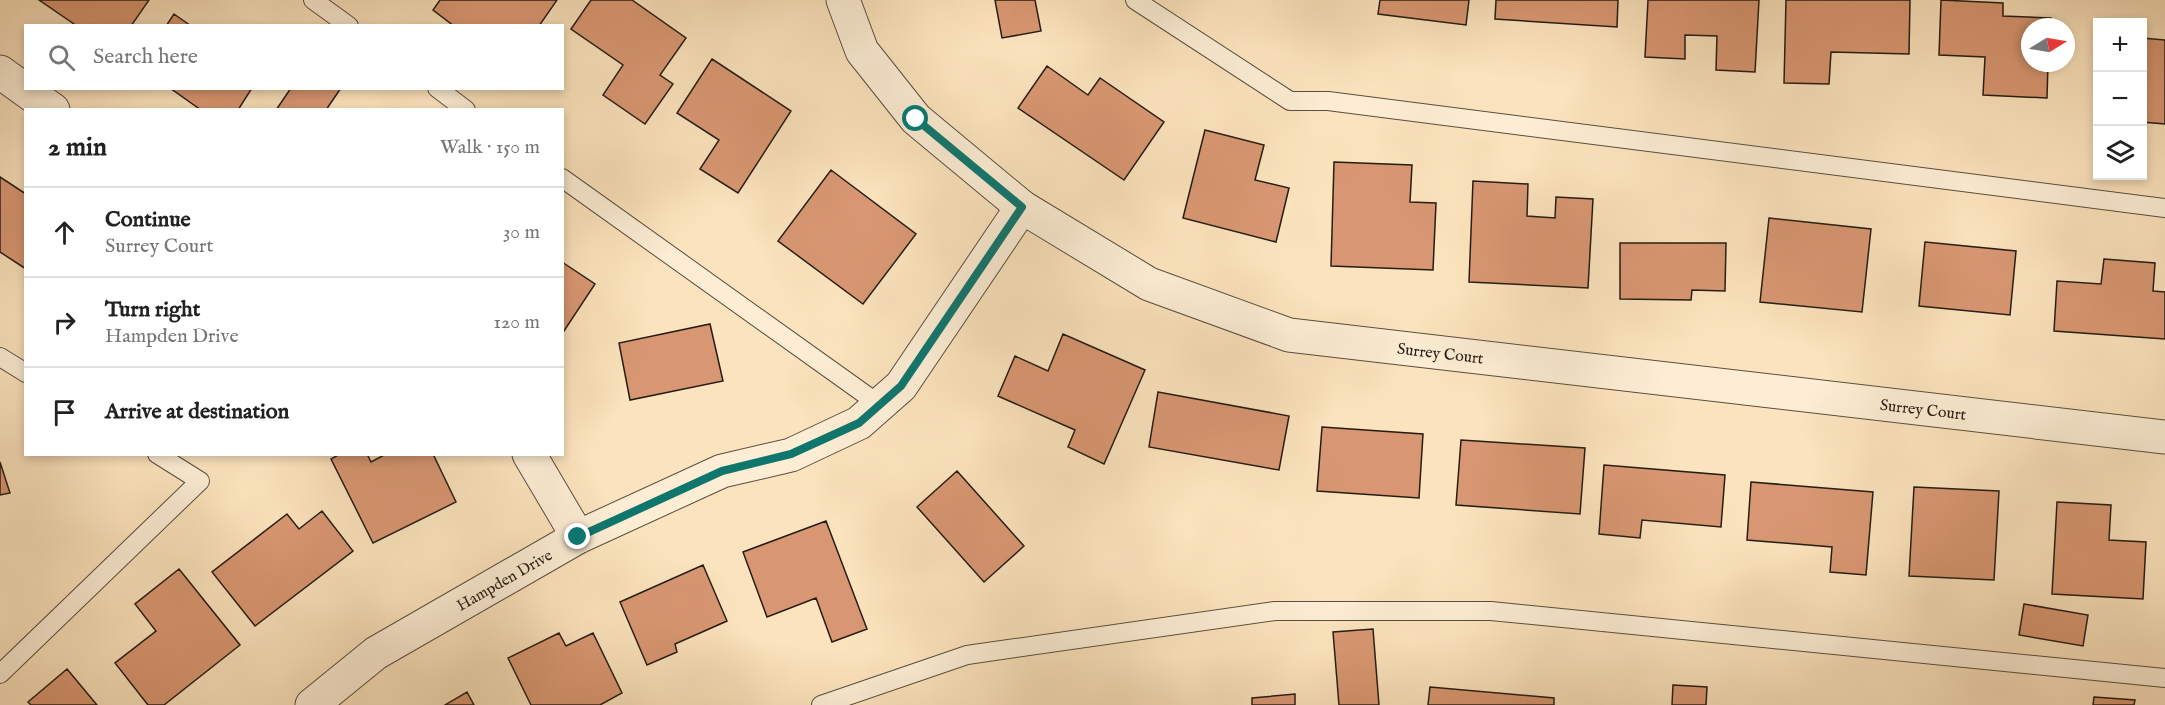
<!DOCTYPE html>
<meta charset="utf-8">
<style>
body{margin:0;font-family:"IM FELL English",serif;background:#f2f2f2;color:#222}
.controls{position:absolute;right:18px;top:18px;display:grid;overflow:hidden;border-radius:0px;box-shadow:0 3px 9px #0003}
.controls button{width:54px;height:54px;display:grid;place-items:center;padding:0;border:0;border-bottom:2px solid #e0e0e0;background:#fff;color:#222;font:30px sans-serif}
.compass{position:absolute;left:2021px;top:18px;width:54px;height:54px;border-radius:50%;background:#fff;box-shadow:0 3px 9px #0003;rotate:79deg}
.stop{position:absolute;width:18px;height:18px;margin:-14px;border:4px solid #0f766e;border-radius:50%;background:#fff}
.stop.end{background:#0f766e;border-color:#fff;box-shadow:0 2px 6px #0008}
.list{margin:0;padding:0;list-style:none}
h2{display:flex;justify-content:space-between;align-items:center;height:78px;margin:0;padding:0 24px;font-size:26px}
h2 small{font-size:20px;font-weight:400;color:#767676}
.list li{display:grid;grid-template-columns:39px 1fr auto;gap:18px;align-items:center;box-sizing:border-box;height:90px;padding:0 24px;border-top:2px solid #e0e0e0}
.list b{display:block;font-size:22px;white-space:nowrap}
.list p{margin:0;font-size:20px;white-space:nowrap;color:#767676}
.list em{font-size:20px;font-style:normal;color:#767676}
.icon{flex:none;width:33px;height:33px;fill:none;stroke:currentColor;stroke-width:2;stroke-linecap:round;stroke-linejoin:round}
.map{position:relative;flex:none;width:2165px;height:705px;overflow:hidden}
.search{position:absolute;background:#fff;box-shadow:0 3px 9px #0003;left:24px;top:24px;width:540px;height:66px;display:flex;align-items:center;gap:15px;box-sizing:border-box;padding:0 21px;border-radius:0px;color:#767676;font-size:22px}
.panel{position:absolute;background:#fff;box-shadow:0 3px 9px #0003;left:24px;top:108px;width:540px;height:348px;border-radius:0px}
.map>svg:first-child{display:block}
.building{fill:#d89772;stroke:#251d14;stroke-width:1.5}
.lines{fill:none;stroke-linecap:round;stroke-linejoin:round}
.lane-casing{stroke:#5a4e3e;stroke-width:20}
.street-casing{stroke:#5a4e3e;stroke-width:35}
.lane{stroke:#fcedd4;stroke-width:18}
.street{stroke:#fcedd4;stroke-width:33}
.route{stroke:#0f766e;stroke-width:8}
.labels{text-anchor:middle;stroke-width:5;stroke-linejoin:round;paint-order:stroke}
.street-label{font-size:16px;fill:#251d14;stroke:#fcedd4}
</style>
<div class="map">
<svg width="2165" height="705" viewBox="0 0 2165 705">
<rect width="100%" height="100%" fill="#fbe3bd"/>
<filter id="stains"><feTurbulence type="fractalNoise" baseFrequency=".00333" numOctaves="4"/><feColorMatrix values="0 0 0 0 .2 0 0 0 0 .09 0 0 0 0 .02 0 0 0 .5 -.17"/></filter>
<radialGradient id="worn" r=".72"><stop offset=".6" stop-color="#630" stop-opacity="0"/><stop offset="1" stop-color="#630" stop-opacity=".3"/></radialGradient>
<path class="building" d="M39 0H149L131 26H77Z
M440 0H557L539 26H454L433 10Z
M591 0H632L686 38 660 75 673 84 645 124 603 95 623 65 571 29Z
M995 0H1035L1041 31 1002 38Z
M1380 0H1469L1466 25 1378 14Z
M1496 0H1618L1617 27 1495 19Z
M1648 0H1759L1755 72 1716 70 1717 36 1685 35V59L1645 57Z
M1786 0H1910L1909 54 1831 52 1829 84 1784 83Z
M1941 0 2003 3V16L2051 18 2050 27H2030V63H2048L2047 98 1983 95 1985 57 1939 55Z
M174 14 191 26H166Z
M2142 38 2165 40V124L2142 122 2145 91H2142Z
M712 59 791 111 738 193 700 169 719 140 677 113Z
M1047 66 1088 95 1100 78 1164 122 1124 180 1018 108Z
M170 88H252L238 110H201Z
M291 88H341L326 110H276Z
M1205 130 1264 145 1255 180 1289 188 1276 242 1183 218Z
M1334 162 1412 165 1410 202 1436 203 1433 270 1331 266Z
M831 170 916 234 863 304 778 241Z
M0 177 26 194V269L0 252Z
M1473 181 1528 184 1527 216 1555 218 1556 197 1593 199 1588 288 1469 282Z
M1769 218 1871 229 1862 312 1760 302Z
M1925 242 2016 251 2010 315 1919 306Z
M1620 243H1726L1725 291 1692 290 1691 300 1620 299Z
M2104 259 2155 263 2153 291 2165 292V339L2054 331 2057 281 2101 284Z
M562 262 595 284 562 334Z
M710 324 723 381 630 400 619 343Z
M1063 334 1145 370 1104 464 1068 447 1075 430 998 396 1015 356 1048 371Z
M1158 392 1289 416 1279 470 1149 447Z
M1322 427 1423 434 1419 498 1317 491Z
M1461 440 1585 448 1580 514 1456 505Z
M340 454H367L371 462 386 454H433L456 502 373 543 331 459Z
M0 462 10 493 0 495Z
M1604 465 1725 475 1721 527 1642 520 1640 538 1599 534Z
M957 471 1024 546 984 582 917 507Z
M1751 482 1873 492 1866 575 1830 572 1832 547 1747 540Z
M1914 487 1999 491 1994 580 1909 576Z
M2057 502 2111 505 2109 540 2146 542 2143 599 2052 594Z
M322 511 353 551 255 626 212 572 287 514 299 529Z
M826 521 867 629 832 642 816 598 767 617 743 552Z
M703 565 727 621 675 644 677 652 647 665 620 602Z
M179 569 240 645 164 705H148L115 663 156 631 135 604Z
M2024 604 2088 615 2083 646 2019 635Z
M1373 629 1379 705H1339L1333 632Z
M559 633 566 646 593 633 622 693 600 705H531L508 658Z
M67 669 97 705H31L28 702Z
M1673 685 1707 687 1706 705H1672Z
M1430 687 1554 698V705H1428Z
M467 692 474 705H445Z
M1295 694V705H1252V698Z
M2094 697 2135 700 2134 705H2093Z"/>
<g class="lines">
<g class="lane-casing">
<path id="lane" d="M313 0 349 26
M1135 0 1290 101H1328L2165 208
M437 88 466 110
M562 178 880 405
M0 357 26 373
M0 674 200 481 157 454
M821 705 967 655 1275 611H1491L2165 678"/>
</g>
<g class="street-casing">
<g id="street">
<path id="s1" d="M843 0 862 51 916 119 1022 207 1149 284 1289 335 2165 437"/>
<path d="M0 72 53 110"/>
<path d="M529 454 578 537"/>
<path id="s2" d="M312 705 376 653 578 537 722 471 791 455 859 423 901 386 1022 207"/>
</g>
</g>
<use href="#lane" class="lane"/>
<use href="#street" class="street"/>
</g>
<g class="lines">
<path class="route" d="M578 537 722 471 791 454 859 423 901 386 1022 207 916 119"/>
</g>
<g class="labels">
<g class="street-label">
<text dy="6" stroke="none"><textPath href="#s1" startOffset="729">Surrey Court</textPath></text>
<text dy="6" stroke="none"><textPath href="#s1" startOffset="1215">Surrey Court</textPath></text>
<text dy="6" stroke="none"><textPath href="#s2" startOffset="230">Hampden Drive</textPath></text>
</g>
</g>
<rect width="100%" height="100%" filter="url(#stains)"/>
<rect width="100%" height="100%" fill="url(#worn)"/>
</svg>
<div class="controls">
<button>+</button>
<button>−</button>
<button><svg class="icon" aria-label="layers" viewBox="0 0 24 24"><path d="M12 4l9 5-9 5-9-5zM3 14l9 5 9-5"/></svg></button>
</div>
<svg class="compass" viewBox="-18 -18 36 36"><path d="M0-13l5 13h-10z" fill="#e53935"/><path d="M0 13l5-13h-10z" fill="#767676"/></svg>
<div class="stop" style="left:916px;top:119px"></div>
<div class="stop end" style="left:578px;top:537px"></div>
<div class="search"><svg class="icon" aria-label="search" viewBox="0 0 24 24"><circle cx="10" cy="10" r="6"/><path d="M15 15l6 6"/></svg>Search here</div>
<section class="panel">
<h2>2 min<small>Walk · 150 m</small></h2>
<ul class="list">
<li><svg class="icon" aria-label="ahead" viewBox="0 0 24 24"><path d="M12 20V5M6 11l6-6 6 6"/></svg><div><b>Continue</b><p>Surrey Court</p></div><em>30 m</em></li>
<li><svg class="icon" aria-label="right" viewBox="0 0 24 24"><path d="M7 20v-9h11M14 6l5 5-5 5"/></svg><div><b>Turn right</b><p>Hampden Drive</p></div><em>120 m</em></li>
<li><svg class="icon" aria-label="arrive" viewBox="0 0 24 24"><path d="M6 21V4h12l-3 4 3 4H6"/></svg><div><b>Arrive at destination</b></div></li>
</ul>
</section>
</div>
